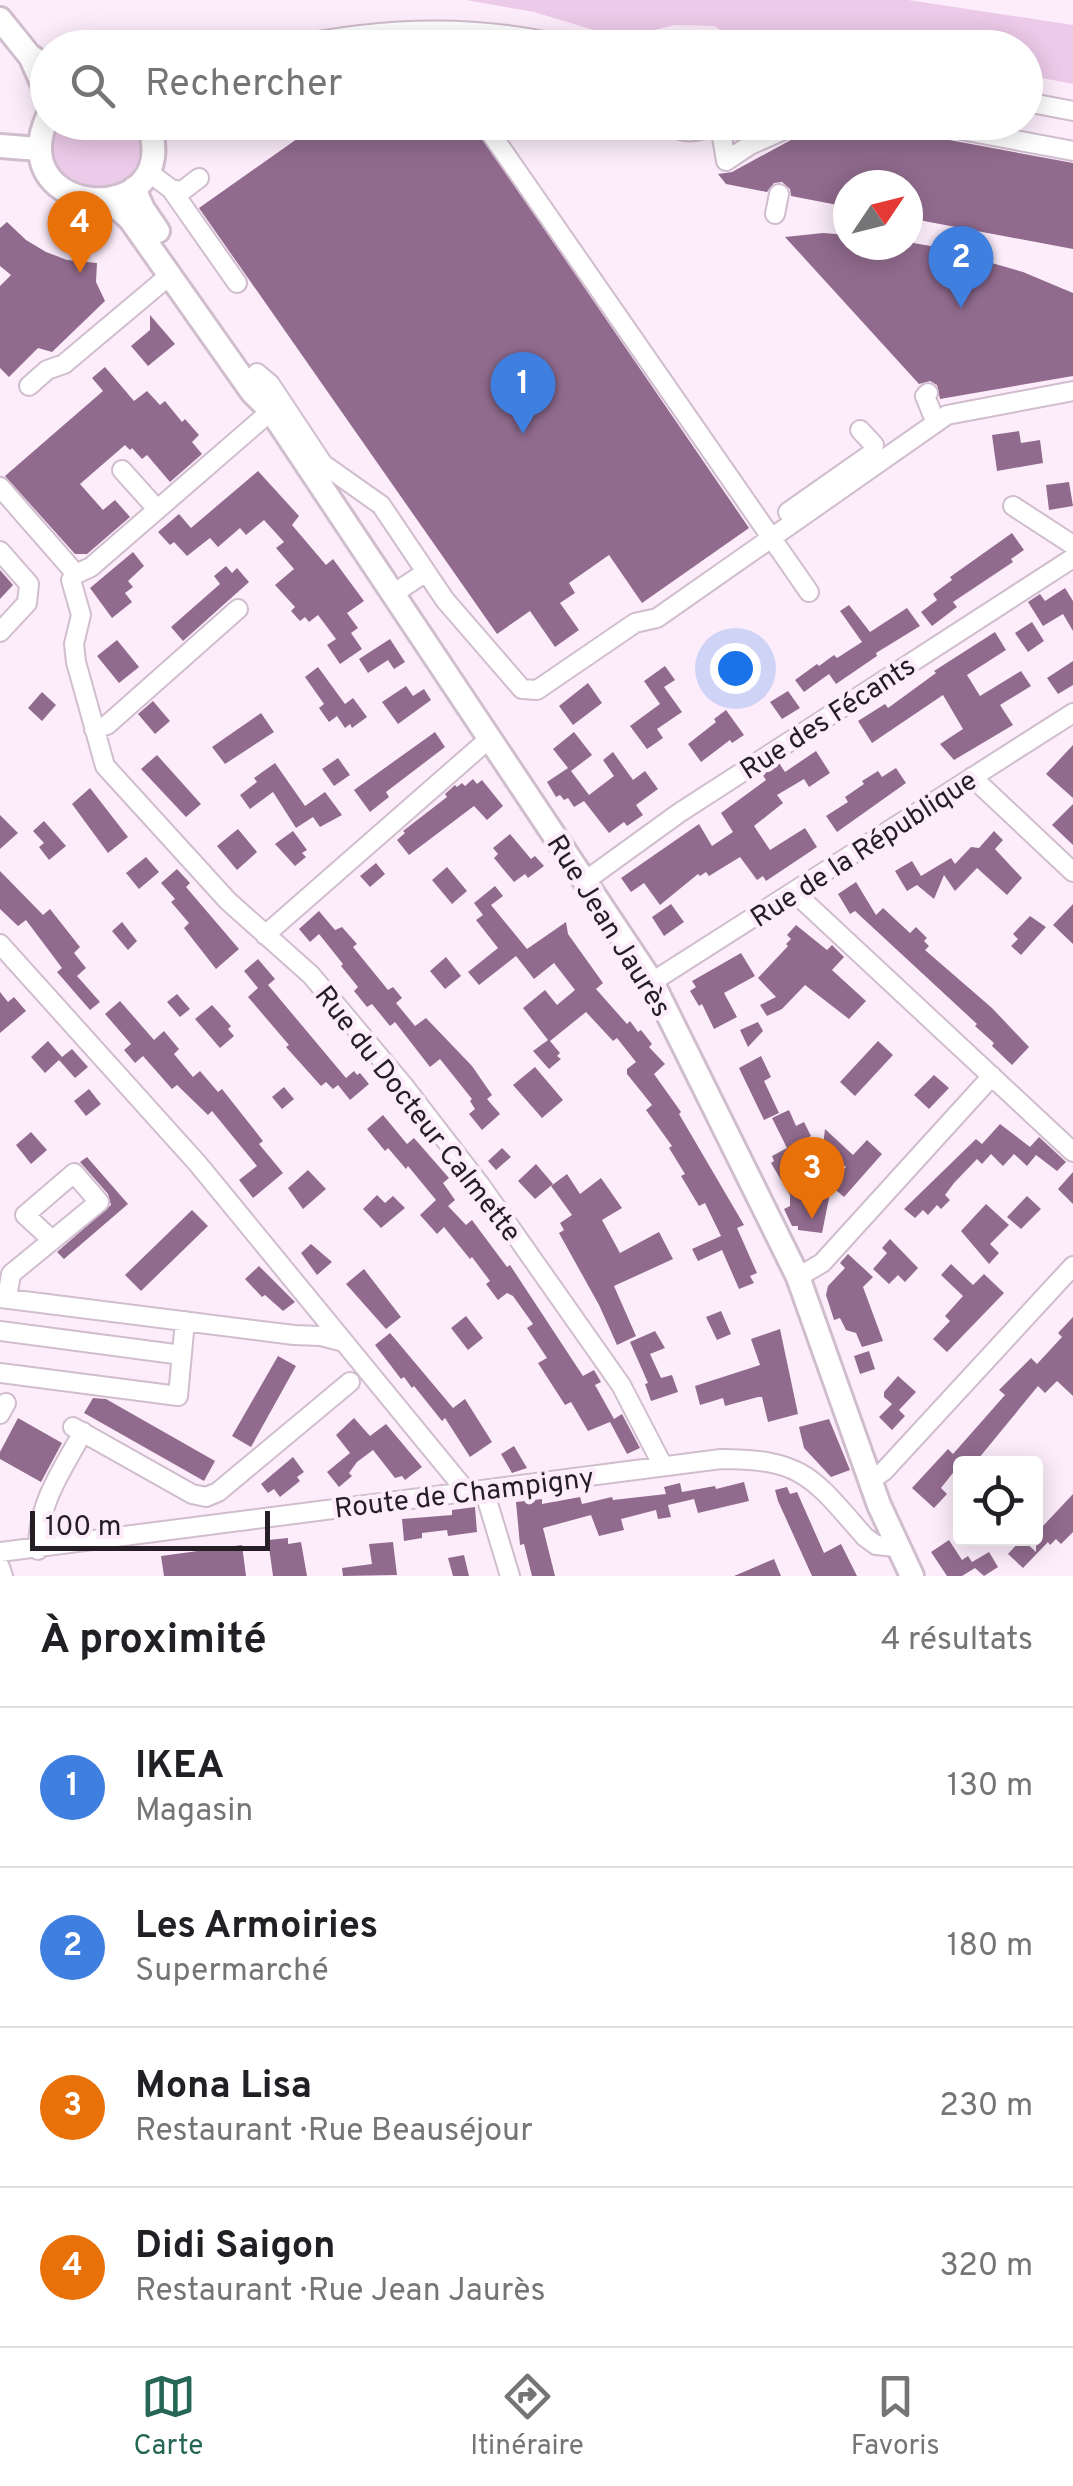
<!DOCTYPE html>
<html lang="fr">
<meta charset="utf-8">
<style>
body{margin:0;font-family:Overpass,sans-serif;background:#f2f2f2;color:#202124}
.controls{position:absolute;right:30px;bottom:30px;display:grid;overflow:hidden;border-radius:10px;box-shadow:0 5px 25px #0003}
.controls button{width:90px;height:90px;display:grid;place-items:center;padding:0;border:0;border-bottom:2px solid #e0e0e0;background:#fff;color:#202124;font:50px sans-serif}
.compass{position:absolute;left:833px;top:170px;width:90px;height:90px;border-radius:50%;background:#fff;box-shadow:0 5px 25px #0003;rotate:55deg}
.scale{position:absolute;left:30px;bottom:25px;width:240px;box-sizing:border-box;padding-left:10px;border:5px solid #251e24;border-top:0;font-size:28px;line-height:35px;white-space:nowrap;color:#251e24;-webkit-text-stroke:8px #fdedfb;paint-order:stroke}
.you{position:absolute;left:735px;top:668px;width:35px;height:35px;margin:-25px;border:8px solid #fff;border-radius:50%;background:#1a73e8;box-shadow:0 0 0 15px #1a73e833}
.badge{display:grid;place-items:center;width:65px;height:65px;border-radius:50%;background:#256655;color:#fff;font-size:32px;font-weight:700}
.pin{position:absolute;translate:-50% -82px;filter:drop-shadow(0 2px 5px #0008)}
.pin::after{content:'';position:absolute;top:52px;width:35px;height:30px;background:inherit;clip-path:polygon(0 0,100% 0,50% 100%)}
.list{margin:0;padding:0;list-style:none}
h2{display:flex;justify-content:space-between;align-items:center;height:130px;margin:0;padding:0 40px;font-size:42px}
h2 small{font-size:32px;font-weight:400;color:#757577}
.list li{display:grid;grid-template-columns:65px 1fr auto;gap:30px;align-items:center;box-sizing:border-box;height:160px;padding:0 40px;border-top:2px solid #e0e0e0}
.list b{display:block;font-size:38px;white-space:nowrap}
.list p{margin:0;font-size:32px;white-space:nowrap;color:#757577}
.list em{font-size:32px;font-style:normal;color:#757577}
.icon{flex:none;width:55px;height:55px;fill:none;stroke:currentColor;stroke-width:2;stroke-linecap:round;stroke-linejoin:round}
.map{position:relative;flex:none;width:1073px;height:1576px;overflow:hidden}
.search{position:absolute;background:#fff;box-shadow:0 5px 25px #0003;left:30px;right:30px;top:30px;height:110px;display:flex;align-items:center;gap:25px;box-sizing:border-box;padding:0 35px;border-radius:55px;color:#757577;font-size:38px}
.sheet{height:770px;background:#fff}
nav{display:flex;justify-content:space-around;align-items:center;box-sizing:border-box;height:140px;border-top:2px solid #e0e0e0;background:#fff;font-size:28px;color:#757577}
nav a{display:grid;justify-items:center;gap:5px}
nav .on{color:#256655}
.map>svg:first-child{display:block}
.green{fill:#eccae9}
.building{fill:#916b8e}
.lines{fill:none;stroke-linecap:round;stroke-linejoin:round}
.minor-casing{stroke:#d0bdce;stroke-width:22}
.major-casing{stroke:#d0bdce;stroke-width:28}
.minor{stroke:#fff;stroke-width:18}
.major{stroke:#fff;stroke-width:22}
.labels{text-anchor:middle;stroke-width:9;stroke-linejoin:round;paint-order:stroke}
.street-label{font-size:28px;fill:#251e24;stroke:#fdedfb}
</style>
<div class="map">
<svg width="1073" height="1576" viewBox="0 0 1073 1576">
<rect width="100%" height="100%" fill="#fdedfb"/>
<path class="green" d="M466 0H908L1073 25V84L1026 75V48H880L802 40 750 47 714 26 675 25 620 38 534 12Z
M57 122 139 123 146 145 135 176 123 187 91 193 63 177 55 164 51 150Z"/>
<path class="building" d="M321 122H471L749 528 642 603 609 555 569 583 575 593 560 603 579 630 555 647 530 611 497 634 199 208Z
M842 123 909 129 917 134 1073 163V249L908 218V185H848V207L791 196 790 189 782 182 774 183 767 192 726 184 718 174 732 172 813 128Z
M7 222 26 240 46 252 67 260 97 263 96 282 105 301 52 352 38 348 9 377 0 368V286L11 275 0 266V228Z
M823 233 848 235V245H908V242L936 247 1023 272 1073 293V376L940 399 937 385 930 381 919 384 785 237Z
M150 315 175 344 148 366 131 346 150 330Z
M105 367 134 401 147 391 160 405 165 401 182 422 185 419 199 435 192 442 202 454 170 482 147 455 142 459 132 448 130 450 125 445 80 484 103 510 115 500 130 517 87 554H75L5 476 103 391 92 378Z
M1019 431 1021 443 1040 440 1043 463 997 471 992 435Z
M258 471 299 516 292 525 326 565 333 559 364 601 347 613 358 628 351 633 362 649 340 664 327 645 336 639 318 615 309 622 305 617 300 621 291 611 295 607 275 585 294 569 276 548 284 542 264 520 246 535 240 528 218 547 210 538 187 556 174 542 170 545 158 532 179 514 191 528Z
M1069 482 1073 506 1049 510 1046 485Z
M1012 533 1024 550 1011 559 1013 562 953 602 957 607 932 626 921 612 937 600 933 594 952 580 950 577Z
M133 552 144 566 128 581 133 587 125 593 132 602 112 618 90 588Z
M226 566 232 573 237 568 249 582 183 641 171 627 220 584 214 576Z
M0 570 13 585 0 599Z
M1065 588 1073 601V631L1063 614 1043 626 1028 602 1040 594 1045 601Z
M849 605 870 632 907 608 920 626 876 653 877 656 836 684 829 674 804 692 795 680 817 664 819 666 834 655 837 658 862 642 840 611Z
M1032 622 1044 641 1028 652 1015 633Z
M995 632 1006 650 967 675 980 696 1021 671 1031 686 1000 705 1013 725 954 760 940 744 963 729 943 695 872 743 858 721 885 704 888 708 936 673 934 671Z
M390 639 405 662 394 669 388 660 368 673 359 659Z
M117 640 139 667 119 683 97 656Z
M1073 661V685L1058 694 1047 678Z
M665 666 675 680 664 687 682 712 657 729 663 738 647 749 630 726 660 704 644 681Z
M318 667 345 704 353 698 367 717 352 728 350 724 345 728 337 716 329 722 319 708 324 704 305 677Z
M588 683 602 703 573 725 559 706Z
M406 686 413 696 424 689 431 700 398 724 382 702Z
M788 691 800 708 782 719 770 702Z
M42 692 56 705 42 721 28 708Z
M153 701 170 721 155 734 138 714Z
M726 710 744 735 732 743 730 740 701 762 688 744 716 722 714 719Z
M261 713 274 732 225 764 212 747Z
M435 732 445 747 386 792 389 797 370 812 354 790Z
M574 732 592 755 571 771 589 795 614 776 603 760 613 752 633 780 645 771 658 789 636 805 643 815 627 826 624 822 609 833 584 801 574 807 568 798 564 800 560 795 556 797 547 782 568 768 553 749Z
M1073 745V798L1046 774Z
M816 751 830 773 809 787 804 779 777 795 783 803 754 826 770 850 805 828 817 847 766 881 763 876 757 880 740 857 709 876 706 872 700 876 698 874 660 905 644 883 631 892 621 878 699 824 712 846 733 832 721 813 766 780 762 774 779 763 785 772Z
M157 755 201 804 186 817 141 769Z
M338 758 350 775 334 786 322 769Z
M275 763 305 806 325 792 342 815 320 827 313 817 296 828 273 792 250 809 240 795 257 782 254 778Z
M896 768 906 783 837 832 826 816 848 802 845 797 864 784 862 781 878 771 882 777Z
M473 779 477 784 482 780 503 806 487 820 474 806 409 855 397 840 405 833 403 831 447 797 445 794 455 785 457 787 462 783 465 786Z
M90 788 128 837 108 853 72 804Z
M1073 804V845L1052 825Z
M0 815 18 833 0 849Z
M44 821 66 846 49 860 39 847 44 843 33 831Z
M238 829 257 852 237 870 217 846Z
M293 831 307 850 302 853 306 857 295 866 275 844Z
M994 831 1003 840 995 849 1022 878 1007 895 977 868 955 891 944 875 934 899 917 885 907 891 895 871 912 861 921 876 951 858 955 864 971 847 979 848Z
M510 834 531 859 535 856 544 866 528 878 525 874 514 882 494 858 498 854 493 848Z
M146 857 159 872 139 889 126 873Z
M376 863 385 874 370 887 360 876Z
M447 867 467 891 452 904 432 880Z
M177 869 190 883 186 887 239 949 216 969 184 928 189 923 171 902 175 899 161 883Z
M0 871 43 915 50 909 80 947 74 953 86 968 77 976 100 1002 90 1010 57 972 62 968 26 920 18 926 0 909Z
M856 882 876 915 883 908 910 933 916 927 927 938 924 941 929 946 925 950 992 1008 1029 1047 1012 1065 992 1046 994 1043 975 1026 977 1024 855 911 850 914 838 894Z
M495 886 503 896 491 905 527 949 566 922 568 934 603 983 596 989 627 1024 630 1021 638 1032 641 1030 652 1044 649 1047 665 1064 654 1074 681 1112 679 1114 744 1225 737 1228 757 1273 750 1276 754 1283 739 1289 722 1250 698 1261 692 1249 721 1236 705 1203 699 1206 681 1176 685 1174 669 1148 672 1146 646 1110 652 1105 627 1074V1069L636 1062 617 1038 613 1041 586 1012 550 1041 560 1053 557 1056 561 1059 549 1069 533 1051 548 1040 523 1008 545 990 557 1005 575 990 554 963 534 979 516 956 479 985 468 972 498 948 476 920 483 915 474 903Z
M671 904 684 922 664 936 652 917Z
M1073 904V944L1053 925Z
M319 911 335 930 342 927 357 944 353 947 388 990 393 987 402 998 396 1003 415 1026 426 1018 472 1066 492 1095 487 1099 500 1114 482 1130 469 1114 475 1109 470 1101 472 1099 440 1059 430 1067 395 1022 390 1026 372 1004 367 1007 354 991 358 987 341 966 343 964 319 934 310 942 299 929Z
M1030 916 1046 927 1021 955 1011 946 1018 939 1013 934Z
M122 922 137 941 128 950 112 931Z
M796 925 827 950 832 945 844 957 832 970 866 1001 849 1019 805 985 782 1009 767 1016 760 1005 776 997 758 978 788 946 786 944 791 939 787 935Z
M741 953 755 976 724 993 737 1017 714 1029 702 1004 699 1006 690 991 696 987 692 981Z
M446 957 461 976 445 989 430 971Z
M258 959 275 979 268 985 346 1078 354 1071 357 1075 360 1073 369 1084 350 1100 338 1085 333 1089 326 1082 321 1086 286 1047 289 1045 248 997 258 988 244 971Z
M0 992 8 1002 14 997 26 1011 0 1033Z
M177 994 190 1009 180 1017 167 1002Z
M120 1001 154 1040 164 1031 179 1049 174 1054 193 1077 200 1071 218 1092 222 1089 263 1141 259 1144 283 1173 253 1198 239 1180 257 1166 212 1111 208 1115 177 1085 172 1089 143 1056 135 1063 124 1050 131 1044 105 1014Z
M212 1005 231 1026 228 1029 234 1036 220 1048 195 1019Z
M758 1022 763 1031 748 1047 740 1030Z
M48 1041 62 1057 72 1049 88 1067 75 1078 59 1060 45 1073 31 1057Z
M878 1041 893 1055 855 1096 840 1082Z
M761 1056 771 1077 764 1081 779 1113 764 1120 739 1068Z
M535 1067 563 1100 542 1118 513 1085Z
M934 1075 949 1088 929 1109 914 1095Z
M284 1087 294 1099 282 1109 272 1097Z
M89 1089 101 1104 86 1116 74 1101Z
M789 1110 796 1126 804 1122 811 1136 791 1146 810 1190 830 1193 822 1233 798 1230V1226H792L784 1209 790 1206V1195L771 1163 774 1161 772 1156 787 1148 772 1118Z
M383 1115 407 1144 414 1138 449 1178 443 1183 455 1200 448 1206 466 1225 472 1220 507 1267 510 1265 583 1376 594 1370 601 1382 595 1385 614 1419 622 1414 640 1448 627 1454 610 1422 588 1431 571 1402 565 1405 538 1363 547 1358 527 1328 533 1324 513 1296 507 1293 498 1300 486 1284 490 1281 472 1257 470 1259 444 1227 437 1234 420 1215 436 1200 408 1166 406 1169 388 1148 385 1151 367 1129Z
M1000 1124 1030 1147 1039 1137 1066 1162 1057 1171 1036 1155 1027 1166 1014 1154 1003 1166 991 1154 982 1164 977 1159 954 1183 945 1195 950 1200 941 1209 937 1205 928 1215 923 1210 915 1218 904 1209 976 1139 982 1144Z
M825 1129 853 1155 867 1140 882 1154 844 1197 830 1185 846 1167 823 1146Z
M31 1132 47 1150 31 1164 16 1145Z
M502 1148 511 1157 496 1170 488 1161Z
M87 1157 128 1204 64 1259 57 1252 111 1205 108 1194 80 1162Z
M536 1164 553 1184 535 1199 518 1181Z
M308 1170 326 1189 303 1209 288 1188Z
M1073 1172V1204L1058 1189Z
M567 1174 580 1194 601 1178 622 1208 602 1220 620 1253 659 1232 673 1259 614 1286 636 1336 617 1345 599 1305 559 1233 564 1230 560 1223 572 1215 551 1186Z
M377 1195 385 1203 393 1196 405 1208 381 1228 363 1209Z
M1027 1196 1041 1209 1021 1229 1007 1217Z
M986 1204 1009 1225 990 1244 999 1253 989 1264 961 1231Z
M192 1210 208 1226 141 1291 125 1275Z
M890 1239 918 1268 905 1282 898 1275 889 1284 873 1269 887 1253 882 1248Z
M311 1244 332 1262 317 1275 301 1253Z
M848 1254 873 1277 863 1287 883 1341 862 1347 856 1333 846 1330 840 1318 834 1320 826 1295 828 1286 845 1268 840 1263Z
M951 1264 973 1285 984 1274 1004 1293 947 1352 933 1339 950 1321 945 1316 963 1296 941 1275Z
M259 1266 295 1302 283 1311 265 1295 262 1297 245 1279Z
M364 1269 401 1317 386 1329 346 1284Z
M721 1311 731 1334 717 1340 706 1317Z
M466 1316 483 1338 468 1350 451 1328Z
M1073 1317V1396L1057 1381 1045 1393 1038 1386 974 1464H960L941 1488 947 1494 934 1508 912 1488 948 1449 953 1454 1005 1395 999 1390 1031 1358 1037 1364 1062 1337 1058 1333Z
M780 1329 798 1414 768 1422 762 1397H758L725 1406 723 1398 700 1405 695 1386 760 1365 751 1339Z
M655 1331 665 1348 650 1354 661 1378 672 1375 678 1392 651 1401 645 1384 648 1383 630 1342Z
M390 1333 453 1408 465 1399 492 1442 470 1457 445 1418 442 1421 414 1386 412 1388 404 1377 401 1379 375 1345Z
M869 1351 875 1369 860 1374 854 1356Z
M278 1356 296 1366 251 1447 232 1436Z
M898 1376 916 1392 899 1410 905 1416 892 1430 879 1417 892 1404 884 1397V1392Z
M93 1398 106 1399 215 1461 204 1481 84 1413Z
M18 1418 62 1443 41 1482 0 1459V1452Z
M354 1418 370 1436 386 1424 422 1467 405 1480 402 1476 395 1478 373 1450 357 1462 349 1473 352 1476 339 1487 327 1472 350 1453 336 1435Z
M829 1419 850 1470 831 1477 804 1448 799 1427Z
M514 1446 527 1468 512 1473 501 1454Z
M293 1457 304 1472 297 1477 300 1481 280 1497 274 1489 268 1493 261 1484Z
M744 1482 749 1501 698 1513 694 1499 668 1505 671 1517 658 1519 656 1510 621 1519 624 1530 599 1536 591 1515 543 1528 555 1576H532L524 1544 520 1545 516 1502 542 1499V1504L580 1497 582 1504 612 1497 613 1500 666 1494 664 1487 680 1483 682 1492 715 1486 716 1489Z
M787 1487 790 1494 797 1492 824 1553 841 1544 857 1576H812L778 1501 775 1490Z
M1073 1494V1532L1061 1544 1056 1539 1050 1545 1048 1542 1023 1568 1008 1554 1022 1539 1036 1552V1520L1043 1526Z
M475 1507 477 1532 448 1536 447 1530 422 1533V1538L404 1541 402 1519 452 1515V1510Z
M288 1538V1544L301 1542 307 1576H273L268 1540Z
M949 1540 962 1560 968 1556 972 1562 989 1552 998 1567 984 1576 975 1568 962 1576H947L931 1552Z
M393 1542 397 1575 343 1576 342 1568 372 1564 369 1544Z
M242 1545 246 1576H164L161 1556Z
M464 1555 469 1576H453L448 1558Z
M774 1559 781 1576H734Z"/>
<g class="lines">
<g class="minor-casing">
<path id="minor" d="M282 48C378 27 477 22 573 48
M670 48 694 42 711 48
M1026 102 1073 111
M483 122 809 592
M663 122C682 135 698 134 718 122
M919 122 1073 151
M722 137 726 161 750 145 802 122
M147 171 171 189 237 283
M171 189 182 191 199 178
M775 214 779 194
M257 373 270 384 323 464 381 505 445 600 522 689 537 690 635 623 657 618 947 415 1073 391
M29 386 47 370 64 364 170 275
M928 393 925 396 936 423
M122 470 157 509
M0 487 76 574
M1013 506 1073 545
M788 512 872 453 874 445 860 430
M0 551 29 584 27 603 0 632
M76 574 71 580 81 615 74 644 76 662 105 766 228 901 311 975 404 1086 481 1186 621 1385 663 1466
M76 574 91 567 271 411
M393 594 426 572
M94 729 107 725 238 609
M972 777 1073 872
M585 881 679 813 1073 558
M794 892 1073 1152
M265 935 490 738
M0 944 198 1164 467 1492
M652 982 1073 713
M798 1277 822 1263 992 1076
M0 1298 294 1335 321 1336 344 1342
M7 1298 11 1274 99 1202 74 1173 25 1215 52 1240
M0 1331 182 1355
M0 1373 178 1396 185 1321
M0 1414 6 1403
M73 1427 192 1494 206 1497 218 1492 350 1382
M870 1481 884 1471 1073 1266
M484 1490 510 1576
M38 1550C37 1505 62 1470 83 1432
M0 1552 721 1459C804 1459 813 1478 865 1537L876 1545 896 1547
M0 1567 3 1576"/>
</g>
<g class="major-casing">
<path id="major" d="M0 19 29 55 48 68
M31 58 48 96
M48 116C0 221 187 231 148 122
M0 146 39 149
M134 188 143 209 158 231
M110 201 130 219 252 392 271 411 652 982 798 1277 879 1505 912 1576"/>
</g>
<use href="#minor" class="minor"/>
<use href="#major" class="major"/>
</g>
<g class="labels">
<g class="street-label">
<text transform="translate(827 717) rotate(-33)" y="10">Rue des Fécants</text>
<text transform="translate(863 848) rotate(-33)" y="10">Rue de la République</text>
<text transform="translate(610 925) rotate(58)" y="10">Rue Jean Jaurès</text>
<text transform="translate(419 1113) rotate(52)" y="10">Rue du Docteur Calmette</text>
<text transform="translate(464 1492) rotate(-7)" y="10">Route de Champigny</text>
</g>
</g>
</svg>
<div class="controls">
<button><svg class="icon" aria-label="locate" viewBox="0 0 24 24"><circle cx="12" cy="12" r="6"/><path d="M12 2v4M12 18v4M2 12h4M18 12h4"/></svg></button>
</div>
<svg class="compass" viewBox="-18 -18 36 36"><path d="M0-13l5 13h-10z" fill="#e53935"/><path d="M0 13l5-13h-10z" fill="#757577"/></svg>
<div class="scale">100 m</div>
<div class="you"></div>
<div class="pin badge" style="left:523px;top:434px;background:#3f7fe0">1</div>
<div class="pin badge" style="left:961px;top:308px;background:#3f7fe0">2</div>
<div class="pin badge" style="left:812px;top:1219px;background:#e8710a">3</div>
<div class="pin badge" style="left:80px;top:273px;background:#e8710a">4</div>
<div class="search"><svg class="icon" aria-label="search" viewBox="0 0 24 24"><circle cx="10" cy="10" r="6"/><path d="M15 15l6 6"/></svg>Rechercher</div>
</div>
<section class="sheet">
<h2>À proximité<small>4 résultats</small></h2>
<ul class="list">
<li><span class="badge" style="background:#3f7fe0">1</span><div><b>IKEA</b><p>Magasin</p></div><em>130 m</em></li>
<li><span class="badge" style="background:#3f7fe0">2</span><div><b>Les Armoiries</b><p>Supermarché</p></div><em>180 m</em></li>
<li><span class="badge" style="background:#e8710a">3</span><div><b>Mona Lisa</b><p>Restaurant · Rue Beauséjour</p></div><em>230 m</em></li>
<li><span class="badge" style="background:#e8710a">4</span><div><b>Didi Saigon</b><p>Restaurant · Rue Jean Jaurès</p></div><em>320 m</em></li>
</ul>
</section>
<nav>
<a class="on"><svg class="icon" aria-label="map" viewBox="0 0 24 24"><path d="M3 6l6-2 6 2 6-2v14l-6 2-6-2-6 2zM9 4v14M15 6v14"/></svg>Carte</a>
<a><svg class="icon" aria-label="directions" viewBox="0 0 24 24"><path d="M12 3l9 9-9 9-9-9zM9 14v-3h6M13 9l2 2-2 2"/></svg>Itinéraire</a>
<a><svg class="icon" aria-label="saved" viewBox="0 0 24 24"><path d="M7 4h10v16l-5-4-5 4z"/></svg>Favoris</a>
</nav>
